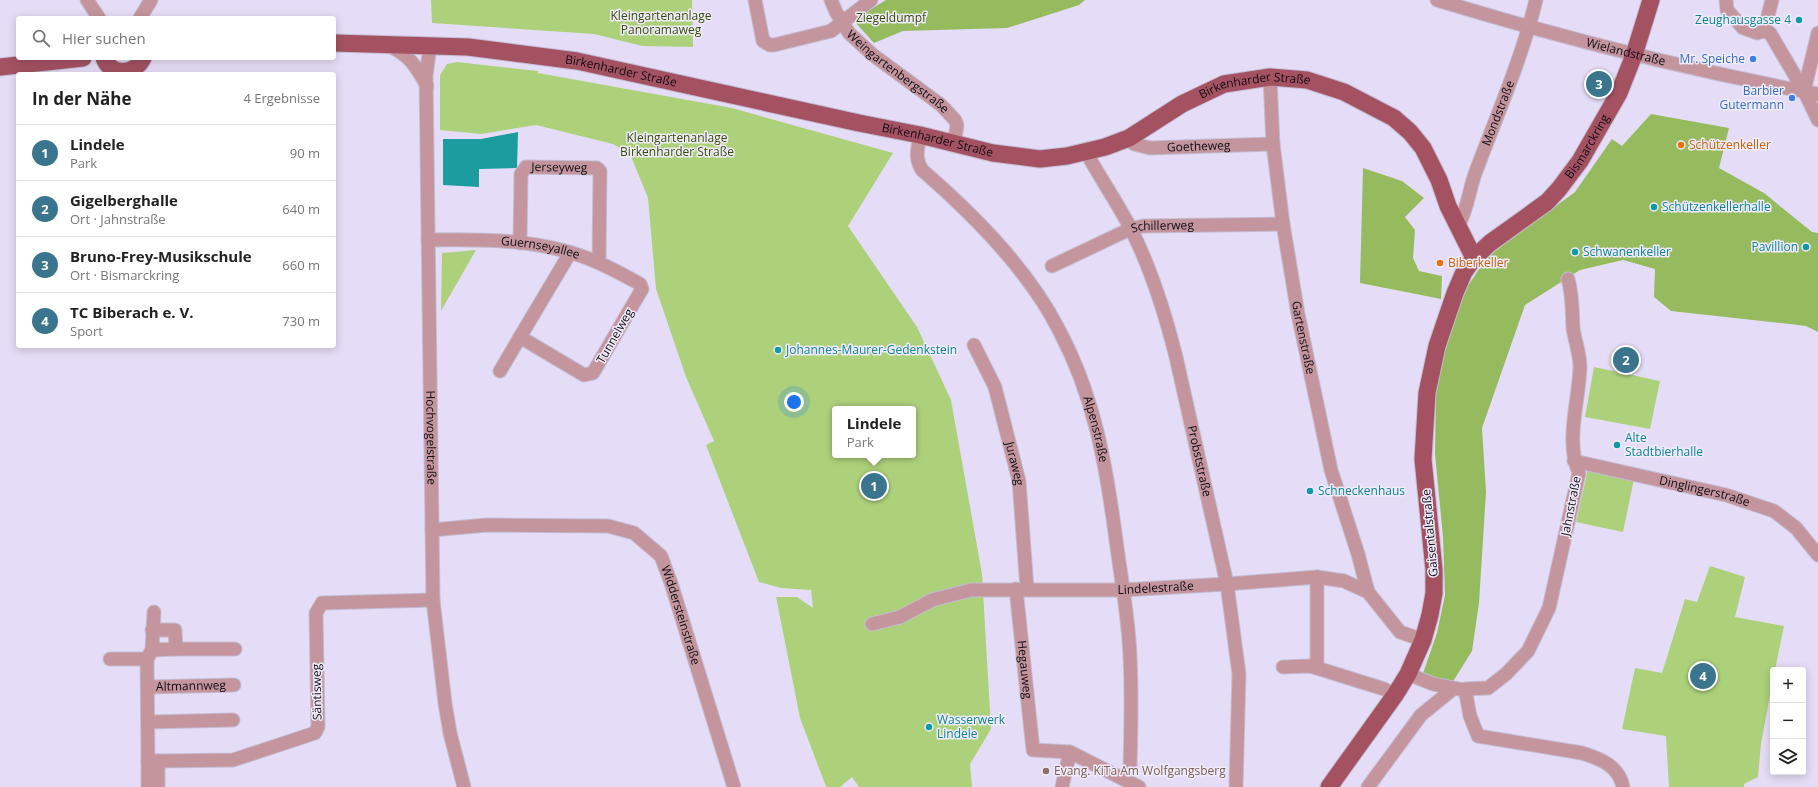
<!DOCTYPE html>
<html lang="de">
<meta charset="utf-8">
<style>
body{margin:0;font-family:"Open Sans",sans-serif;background:#f2f2f2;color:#222}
.controls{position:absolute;right:12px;bottom:12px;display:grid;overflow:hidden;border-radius:4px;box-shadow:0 2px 10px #0003}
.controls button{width:36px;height:36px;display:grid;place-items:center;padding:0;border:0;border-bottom:1px solid #e0e0e0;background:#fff;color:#222;font:20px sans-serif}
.you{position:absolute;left:794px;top:402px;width:14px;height:14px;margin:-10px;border:3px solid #fff;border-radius:50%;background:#1a73e8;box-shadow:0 0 0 6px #1a73e833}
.badge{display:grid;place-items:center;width:26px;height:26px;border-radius:50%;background:#3a748d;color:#fff;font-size:13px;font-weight:700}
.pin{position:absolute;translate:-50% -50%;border:2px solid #fff;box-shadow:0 1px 4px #0006}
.popup{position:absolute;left:832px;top:406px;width:84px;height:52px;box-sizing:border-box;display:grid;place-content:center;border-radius:4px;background:#fff;filter:drop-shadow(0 1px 3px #0005);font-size:13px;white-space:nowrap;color:#767676}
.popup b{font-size:15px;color:#222}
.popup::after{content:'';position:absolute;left:50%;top:100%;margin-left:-8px;border:8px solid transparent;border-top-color:#fff}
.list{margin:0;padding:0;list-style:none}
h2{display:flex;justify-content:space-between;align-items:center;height:52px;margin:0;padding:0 16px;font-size:17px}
h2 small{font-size:13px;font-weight:400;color:#767676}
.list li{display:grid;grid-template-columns:26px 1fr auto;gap:12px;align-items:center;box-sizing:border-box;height:56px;padding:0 16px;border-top:1px solid #e0e0e0}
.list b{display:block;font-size:15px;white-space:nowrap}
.list p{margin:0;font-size:13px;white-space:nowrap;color:#767676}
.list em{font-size:13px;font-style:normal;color:#767676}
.icon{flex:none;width:22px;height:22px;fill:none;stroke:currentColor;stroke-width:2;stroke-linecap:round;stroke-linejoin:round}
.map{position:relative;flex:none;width:1818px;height:787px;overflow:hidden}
.search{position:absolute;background:#fff;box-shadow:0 2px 10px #0003;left:16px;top:16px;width:320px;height:44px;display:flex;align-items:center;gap:10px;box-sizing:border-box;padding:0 14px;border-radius:4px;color:#767676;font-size:15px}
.panel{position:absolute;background:#fff;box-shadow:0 2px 10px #0003;left:16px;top:72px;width:320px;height:276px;border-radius:4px}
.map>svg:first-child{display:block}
.green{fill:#add17b;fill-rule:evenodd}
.forest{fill:#96bb5e}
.water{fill:#1c9c9e}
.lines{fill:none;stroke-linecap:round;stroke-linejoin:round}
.minor-casing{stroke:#c3bcd3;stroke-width:15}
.major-casing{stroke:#c3bcd3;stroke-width:19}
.minor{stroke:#c4959c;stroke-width:13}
.major{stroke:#a45262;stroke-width:17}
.culture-dot{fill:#0f9aa8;stroke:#f1ecfb;stroke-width:1.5}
.shop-dot{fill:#3f7fe0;stroke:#f1ecfb;stroke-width:1.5}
.food-dot{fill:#e8710a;stroke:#f1ecfb;stroke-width:1.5}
.education-dot{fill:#8d6e63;stroke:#f1ecfb;stroke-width:1.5}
.labels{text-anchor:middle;stroke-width:3;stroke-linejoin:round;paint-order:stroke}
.park-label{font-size:12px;fill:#344a04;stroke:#f1ecfb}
.culture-label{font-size:12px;fill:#0d838f;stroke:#f1ecfb;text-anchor:start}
.street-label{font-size:12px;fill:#0f0c14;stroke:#f1ecfb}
.shop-label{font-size:12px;fill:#366cbe;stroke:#f1ecfb;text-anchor:end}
.food-label{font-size:12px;fill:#c56008;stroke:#f1ecfb;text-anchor:start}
.education-label{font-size:12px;fill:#785e54;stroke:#f1ecfb;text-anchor:start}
</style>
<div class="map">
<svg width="1818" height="787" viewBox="0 0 1818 787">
<rect width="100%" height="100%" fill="#e5ddf7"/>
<path class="green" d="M431 0H692L693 47 642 46 594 34 432 23Z
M457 62 538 71V73L732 108 893 153 848 226 917 327 951 400 982 574 991 729 970 764 972 787H859L852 777 840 787H827L825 784 800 718 776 597H797L813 608 811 590 781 588 759 582 706 445 714 441 686 377 656 289 648 198 630 154 613 144 536 125 481 134 440 130V75L447 64ZM835 409H913V455H835Z
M476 250 441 311 442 253Z
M1594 367 1660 381 1650 429 1585 417Z
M1588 469 1634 479 1623 532 1576 522Z
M1710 566 1745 577 1735 617 1784 626 1775 670H1773V679L1761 744 1758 777 1744 784V787H1669L1666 736 1622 729 1635 668 1662 673 1685 599 1697 602Z"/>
<path class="forest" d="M886 0H1085L1079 5 1007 28 903 31 874 43 853 20Z
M1651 114 1729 128 1719 168 1764 193 1812 232 1818 233V332L1806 326 1790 324 1671 311 1654 297 1655 269 1623 260 1580 270 1525 305 1482 428 1486 492 1479 603 1472 651 1452 683 1422 676 1437 633 1445 595 1443 537 1435 454 1436 385 1445 345 1466 289 1481 266 1495 251 1575 192 1612 139 1622 146Z
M1363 168 1402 181 1424 198 1405 217 1415 230 1413 258 1419 271 1442 276 1441 299 1360 283Z"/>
<path class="water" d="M518 132 517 168 479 169V187L443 185V139H481Z"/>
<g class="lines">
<g class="minor-casing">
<g id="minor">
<path d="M87 0 99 18"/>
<path d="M755 0 763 41 770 45H774L831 31 871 0"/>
<path id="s1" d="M831 0 836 12 849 33 873 55 941 105 955 120 957 125 954 144"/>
<path id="s2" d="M1437 0C1562 38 1689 70 1818 94"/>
<path d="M1726 0 1727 10 1743 28 1757 33 1764 31 1770 33 1804 91 1818 120"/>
<path d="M140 18 151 0"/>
<path d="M1764 31 1772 0"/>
<path d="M387 45C409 54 416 66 427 86"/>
<path id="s3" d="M430 46 426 76 433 600 445 703 450 733 464 787"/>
<path id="s4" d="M1270 77 1273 144 1283 224 1298 314 1331 470 1358 554 1368 592"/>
<path d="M1804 91 1818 33"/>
<path id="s5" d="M920 135C918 149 914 157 922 170 974 215 1028 269 1059 330 1095 398 1106 465 1116 540 1121 579 1129 619 1130 658 1132 694 1131 731 1130 767L1126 780"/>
<path id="s6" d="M1129 138 1134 144 1150 148 1273 144"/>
<path id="s7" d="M1088 152 1091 161C1104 183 1118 205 1130 227 1151 268 1165 313 1176 357L1227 584 1239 674 1236 787"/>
<path id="s8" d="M1458 226C1468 209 1469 189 1476 171 1497 115 1522 58 1536 0"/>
<path id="s9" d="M428 240C485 239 547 239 599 263 613 269 627 277 640 284L642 289 593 373 584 375 520 337 570 253"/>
<path id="s10" d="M520 243 521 174 526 167 597 168 600 171 599 262"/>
<path id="s11" d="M1052 266 1130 229 1143 226 1283 224"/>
<path d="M1568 279C1573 296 1572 311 1573 328 1575 341 1580 354 1580 367 1579 401 1565 441 1579 473L1549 608 1528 651 1506 674 1488 688 1465 689 1470 716 1478 736 1582 753C1601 759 1619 766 1623 787"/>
<path id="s12" d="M974 345 995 387 1019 481 1027 589"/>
<path d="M500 371 520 337"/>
<path id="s13" d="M1574 461 1726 495 1774 511 1796 528 1818 555"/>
<path id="s14" d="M432 530 487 525 608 526 634 533 661 556 671 583 734 787"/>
<path d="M1317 577V668L1384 689 1395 695"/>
<path id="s15" d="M1016 589 1033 750 1070 752 1139 787"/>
<path d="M154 612 152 650 147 659 148 761H158V787"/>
<path id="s16" d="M872 624 900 617 932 600 971 590H1123L1227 584 1317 577 1344 581 1368 592 1400 632 1423 640"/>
<path d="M176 649H235"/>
<path d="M152 650 176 649 175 630H152"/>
<path d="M110 659H147"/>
<path d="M1283 667 1309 666 1317 668"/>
<path d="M1408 674 1433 684 1459 689"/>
<path id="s17" d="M148 687 234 685"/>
<path d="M148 722 233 720"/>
<path d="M158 761 233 760 315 733 318 727 316 613 322 603 433 600"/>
<path d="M148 787V761"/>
<path d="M1062 787 1070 752"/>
<path d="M1368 787 1421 715 1453 689"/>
</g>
</g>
<g class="major-casing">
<g id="major">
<path id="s18" d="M334 43 468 47 577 61 859 123 920 135 993 153 1040 159 1067 156 1105 147 1129 138 1182 104 1224 84 1270 77 1307 80 1344 92 1394 118 1410 132 1423 148 1439 180 1448 206 1474 258"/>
<path d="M104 58C111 77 135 75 143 58"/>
<path d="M0 67 83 58"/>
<path id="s19" d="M1329 787 1395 695 1408 674 1423 640 1430 615 1434 593V570L1423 459 1427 393 1437 346 1455 293 1464 272 1474 258 1490 243 1547 202 1559 189 1580 161 1619 93 1634 55 1651 0"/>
</g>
</g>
<use href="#minor" class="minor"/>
<use href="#major" class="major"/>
</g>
<g class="culture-dot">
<circle cx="1799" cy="20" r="4"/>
<circle cx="1654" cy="207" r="4"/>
<circle cx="1806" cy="247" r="4"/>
<circle cx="1575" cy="252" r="4"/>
<circle cx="778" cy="350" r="4"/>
<circle cx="1617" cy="445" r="4"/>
<circle cx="1310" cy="491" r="4"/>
<circle cx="929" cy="727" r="4"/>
</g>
<g class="shop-dot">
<circle cx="1753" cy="59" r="4"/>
<circle cx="1792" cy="98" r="4"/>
</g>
<g class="food-dot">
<circle cx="1681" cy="145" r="4"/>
<circle cx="1440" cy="263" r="4"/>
</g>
<circle class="education-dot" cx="1046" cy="771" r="4"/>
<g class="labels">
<g class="park-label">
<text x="661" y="20">Kleingartenanlage<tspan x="661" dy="14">Panoramaweg</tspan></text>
<text x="891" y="22">Ziegeldumpf</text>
<text x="677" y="142">Kleingartenanlage<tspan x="677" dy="14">Birkenharder Straße</tspan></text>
</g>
<g class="culture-label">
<text x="1791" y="24" text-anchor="end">Zeughausgasse 4</text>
<text x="1662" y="211">Schützenkellerhalle</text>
<text x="1798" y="251" text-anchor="end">Pavillion</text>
<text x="1583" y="256">Schwanenkeller</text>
<text x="786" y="354">Johannes-Maurer-Gedenkstein</text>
<text x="1625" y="442">Alte<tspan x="1625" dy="14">Stadtbierhalle</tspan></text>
<text x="1318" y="495">Schneckenhaus</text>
<text x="937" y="724">Wasserwerk<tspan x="937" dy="14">Lindele</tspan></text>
</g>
<g class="street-label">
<text dy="4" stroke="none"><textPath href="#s2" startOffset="196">Wielandstraße</textPath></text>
<text dy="4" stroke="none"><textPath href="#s18" startOffset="289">Birkenharder Straße</textPath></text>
<text dy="4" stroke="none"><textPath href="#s1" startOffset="100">Weingartenbergstraße</textPath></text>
<text dy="4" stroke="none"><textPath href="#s18" startOffset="949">Birkenharder Straße</textPath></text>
<text dy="4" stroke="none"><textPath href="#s8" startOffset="120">Mondstraße</textPath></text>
<text dy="4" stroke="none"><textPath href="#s18" startOffset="613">Birkenharder Straße</textPath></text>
<text dy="4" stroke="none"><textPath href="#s6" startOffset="73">Goetheweg</textPath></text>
<text dy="4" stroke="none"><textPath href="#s19" startOffset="729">Bismarckring</textPath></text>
<text dy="4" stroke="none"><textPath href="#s10" startOffset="111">Jerseyweg</textPath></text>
<text dy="4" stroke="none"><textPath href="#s11" startOffset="119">Schillerweg</textPath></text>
<text dy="4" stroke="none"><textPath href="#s9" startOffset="113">Guernseyallee</textPath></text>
<text transform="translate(615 336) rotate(-60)" y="4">Tunnelweg</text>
<text dy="4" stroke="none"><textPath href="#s4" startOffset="263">Gartenstraße</textPath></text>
<text dy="4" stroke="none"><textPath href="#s5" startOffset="354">Alpenstraße</textPath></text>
<text dy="4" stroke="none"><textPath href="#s3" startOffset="392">Hochvogelstraße</textPath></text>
<text dy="4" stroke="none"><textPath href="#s7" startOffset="331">Probststraße</textPath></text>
<text dy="4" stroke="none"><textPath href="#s12" startOffset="126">Juraweg</textPath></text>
<text dy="4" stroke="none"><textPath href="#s13" startOffset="134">Dinglingerstraße</textPath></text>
<text transform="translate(1571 506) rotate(-79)" y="4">Jahnstraße</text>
<text transform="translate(1430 533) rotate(-95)" y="4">Gaisentalstraße</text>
<text dy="4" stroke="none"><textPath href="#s16" startOffset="290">Lindelestraße</textPath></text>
<text dy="4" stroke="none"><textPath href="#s14" startOffset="301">Widdersteinstraße</textPath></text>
<text dy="4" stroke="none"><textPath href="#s15" startOffset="81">Hegauweg</textPath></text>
<text dy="4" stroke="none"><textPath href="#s17" startOffset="43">Altmannweg</textPath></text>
<text transform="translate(317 692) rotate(-91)" y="4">Säntisweg</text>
</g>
<g class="shop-label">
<text x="1745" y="63">Mr. Speiche</text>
<text x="1784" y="95">Barbier<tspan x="1784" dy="14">Gutermann</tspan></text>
</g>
<g class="food-label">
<text x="1689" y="149">Schützenkeller</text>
<text x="1448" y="267">Biberkeller</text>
</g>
<g class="education-label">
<text x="1054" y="775">Evang. KiTa Am Wolfgangsberg</text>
</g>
</g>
</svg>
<div class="controls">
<button>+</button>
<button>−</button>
<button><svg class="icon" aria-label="layers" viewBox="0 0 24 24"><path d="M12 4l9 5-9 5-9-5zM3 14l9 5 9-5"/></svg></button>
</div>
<div class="you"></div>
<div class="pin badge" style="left:874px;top:486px">1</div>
<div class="popup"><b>Lindele</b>Park</div>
<div class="pin badge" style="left:1626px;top:360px">2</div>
<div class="pin badge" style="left:1599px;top:84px">3</div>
<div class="pin badge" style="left:1703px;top:676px">4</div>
<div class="search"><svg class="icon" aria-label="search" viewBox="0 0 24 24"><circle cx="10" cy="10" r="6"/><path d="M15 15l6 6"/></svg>Hier suchen</div>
<section class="panel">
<h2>In der Nähe<small>4 Ergebnisse</small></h2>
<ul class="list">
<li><span class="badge">1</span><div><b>Lindele</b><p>Park</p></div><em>90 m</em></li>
<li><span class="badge">2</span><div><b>Gigelberghalle</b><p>Ort · Jahnstraße</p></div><em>640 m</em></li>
<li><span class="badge">3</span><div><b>Bruno-Frey-Musikschule</b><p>Ort · Bismarckring</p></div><em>660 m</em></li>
<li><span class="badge">4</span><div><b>TC Biberach e. V.</b><p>Sport</p></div><em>730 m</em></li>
</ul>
</section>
</div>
